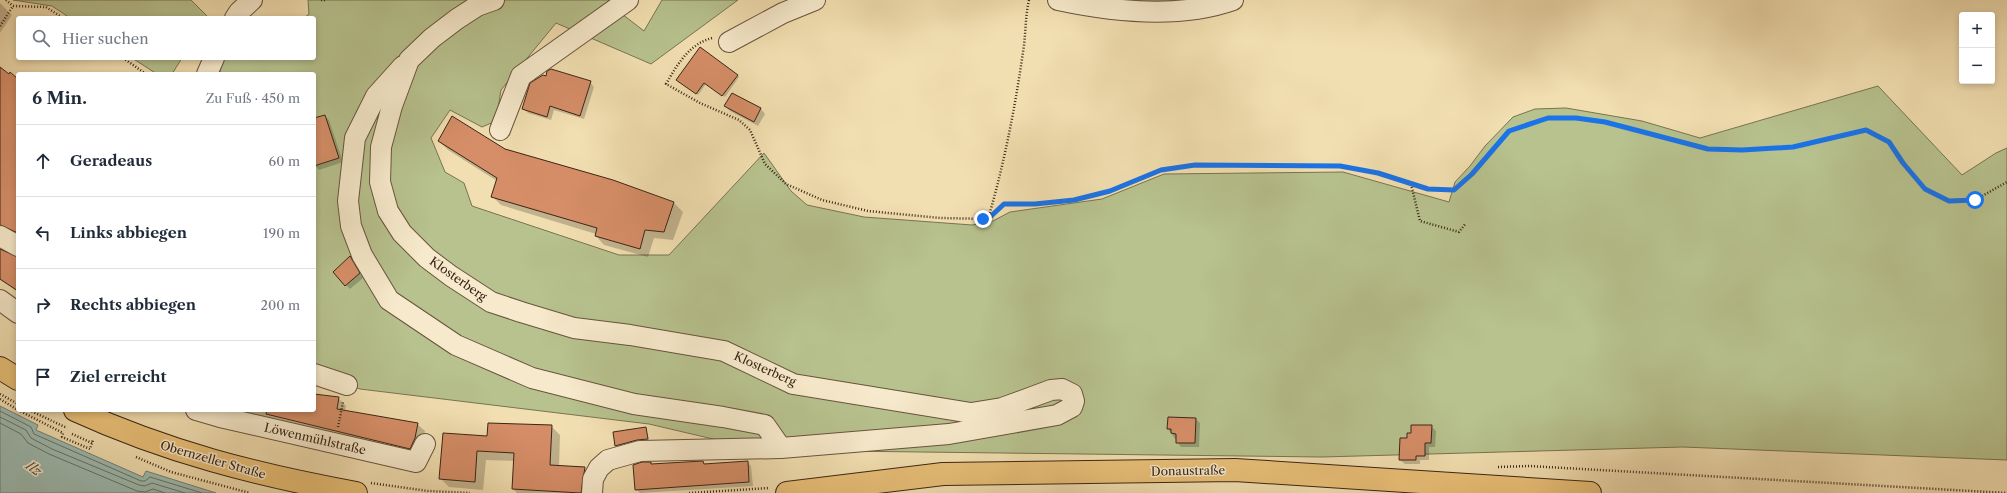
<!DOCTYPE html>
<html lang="de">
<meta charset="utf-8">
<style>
body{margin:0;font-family:"Libre Caslon Text",serif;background:#f2f2f3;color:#1f2937}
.controls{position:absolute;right:12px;top:12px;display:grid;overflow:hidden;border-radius:4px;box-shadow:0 2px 6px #0003}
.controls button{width:36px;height:36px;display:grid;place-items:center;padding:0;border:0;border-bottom:1px solid #e0e1e3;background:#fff;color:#1f2937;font:20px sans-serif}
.stop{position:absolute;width:12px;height:12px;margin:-9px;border:3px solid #1a73e8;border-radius:50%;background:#fff}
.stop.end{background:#1a73e8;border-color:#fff;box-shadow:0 1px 4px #0008}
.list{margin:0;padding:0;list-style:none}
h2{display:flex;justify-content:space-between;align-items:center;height:52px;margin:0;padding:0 16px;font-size:17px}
h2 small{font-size:13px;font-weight:400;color:#747a83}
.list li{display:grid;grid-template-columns:26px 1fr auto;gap:12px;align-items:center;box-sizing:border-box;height:72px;padding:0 16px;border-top:1px solid #e0e1e3}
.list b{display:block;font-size:15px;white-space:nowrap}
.list em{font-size:13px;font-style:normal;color:#747a83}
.icon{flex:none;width:22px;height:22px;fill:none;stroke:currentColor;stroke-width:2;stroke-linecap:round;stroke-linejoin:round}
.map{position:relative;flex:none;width:2007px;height:493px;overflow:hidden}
.search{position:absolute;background:#fff;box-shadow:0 2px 6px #0003;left:16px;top:16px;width:300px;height:44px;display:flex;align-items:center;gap:10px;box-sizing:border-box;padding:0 14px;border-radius:4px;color:#747a83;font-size:15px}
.panel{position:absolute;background:#fff;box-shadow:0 2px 6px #0003;left:16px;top:72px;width:300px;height:340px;border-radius:4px}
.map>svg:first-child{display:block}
.green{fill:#b7c28e;stroke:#787452}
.water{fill:#9cbcb3;stroke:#758074}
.shadow{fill:#0003}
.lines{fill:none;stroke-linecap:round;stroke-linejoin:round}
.shore{stroke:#6b7064;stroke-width:1}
.building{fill:#d68e68;stroke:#3a2516}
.minor-casing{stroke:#68543d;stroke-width:22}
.major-casing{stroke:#3a2516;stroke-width:24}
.path{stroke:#3a2516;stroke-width:2.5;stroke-dasharray:1 2;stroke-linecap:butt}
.minor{stroke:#f7eacc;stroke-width:20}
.major{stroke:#e9c078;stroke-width:22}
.route{stroke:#1a73e8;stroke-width:5}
.labels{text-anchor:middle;stroke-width:3;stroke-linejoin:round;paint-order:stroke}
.street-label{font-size:12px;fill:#3a2516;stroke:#f7eacc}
.water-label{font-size:13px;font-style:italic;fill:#575245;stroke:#f7eacc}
</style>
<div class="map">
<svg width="2007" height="493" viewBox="0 0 2007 493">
<rect width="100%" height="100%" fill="#f2dfb1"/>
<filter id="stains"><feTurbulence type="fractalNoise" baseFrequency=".005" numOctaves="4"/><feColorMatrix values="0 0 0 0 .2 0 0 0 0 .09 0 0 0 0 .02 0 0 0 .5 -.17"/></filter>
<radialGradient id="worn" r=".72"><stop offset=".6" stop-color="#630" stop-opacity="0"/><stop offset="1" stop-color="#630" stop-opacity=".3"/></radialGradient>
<path class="green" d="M13 0H191L209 18H70L52 6Z
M308 0H623L622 14 644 31 662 0H738L651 64 556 23 501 90 496 121 482 127 450 110 431 138 445 172 464 183 472 206 619 255H669L764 153 791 191 807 205 864 217 972 225 991 222 1010 212 1102 199 1164 174 1343 172 1449 202 1455 182 1470 166 1485 146 1513 117 1535 109 1566 108 1642 121 1700 138 1878 86 1962 175 1996 153 2007 148V460L1683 447 1322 457 760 450 649 424 360 389 314 373V74H220L221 58H314V18H304L309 14Z
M1102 0H1200L1173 7Z
M132 58H182L172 74H157Z"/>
<path class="water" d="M0 406 38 425 36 430 143 477 146 471 216 493H0Z"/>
<path class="shadow" d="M0 3 12 15 0 33Z
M0 68 9 76 15 77 19 73 20 74H18V234L11 231H0Z
M737 75 739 77 725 97 706 84 698 95 680 82Z
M590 82 594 87 584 119 554 110 551 120 528 113 523 108Z
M732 94 761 109 765 114 758 126 730 111 725 106Z
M325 116 329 120 343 162 319 170 314 164V119Z
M439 141 505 149 612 181 674 203 683 212 673 240 654 238 648 257 604 245 596 236V234L501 205 493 197 497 181 448 150Z
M0 250 18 258V292L0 280Z
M350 258 363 278 350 289 346 285Z
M314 395 338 398 346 406 345 411 417 424 425 431 422 446 417 456 220 410H314Z
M1196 419 1200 423 1199 447H1181L1168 429Z
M551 426 560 435 559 466 584 468 593 477 590 493H517L513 489 515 461 486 460 483 490 449 487 440 478 488 437Z
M1431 426 1436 431 1435 447H1429V460H1420V464H1405L1400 460 1408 439 1412 434Z
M646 428 649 441 618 447 616 446Z
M703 462 706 465 747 462 751 466 753 486 640 493 636 489 651 463 652 465Z"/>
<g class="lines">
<path class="shore" d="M0 411 31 427 34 434 141 481H145L150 477 202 493
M0 417 26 430 31 438 52 449 139 485 145 486 152 483 185 493
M0 423 21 434 28 443 49 454 137 491 145 492 153 489 165 493"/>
</g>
<path class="building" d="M700 47 738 75 722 96 704 83 696 94 676 80Z
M0 67 9 74 10 72 18 79V233L0 225Z
M551 69 591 81 580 116 550 106 547 117 522 109 530 83 543 75 546 76 547 71Z
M732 93 761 108 754 122 724 106Z
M325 115 339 158 314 166V118Z
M452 116 505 149 613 180 674 202 664 232 645 230 640 249 595 236 597 228 491 197 497 178 438 141Z
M0 249 18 257V291L0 279Z
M350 256 360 273 345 286 333 272Z
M314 394 339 397 337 409 418 423 415 438 410 449 266 414 267 410H314Z
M1168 417 1196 418 1195 443H1176V434L1171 433V429H1167Z
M488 423 552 425 550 465 585 467 581 493 512 489 514 453 477 451 475 482 439 479 443 433 487 436Z
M1411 425H1432L1431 443H1425V456H1416V460H1399L1400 438H1407V433H1411Z
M646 427 648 439 637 440 615 446 613 432Z
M703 461 704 464 748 461 749 482 635 490 633 465 642 462H651V464Z"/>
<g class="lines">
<g class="minor-casing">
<path id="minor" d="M494 0 477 6 457 19 432 38 409 60 392 106 381 147 380 182 388 211 402 233 427 258 451 276 491 302 521 312 574 328 630 335 724 351 793 384 971 413 1002 408 1051 390 1062 389 1072 394 1074 401 1072 407 1057 415 949 434 781 448 640 451 608 460 599 468 593 479 592 493
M1058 0C1114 12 1179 19 1233 0
M235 18 239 12 252 0
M729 42 783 13 815 0
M403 66 376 96 355 138 348 201 351 226 362 255 389 300 456 345 532 378 634 404 723 417 765 425 781 448
M207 74 214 58
M500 130 521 76 628 0
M0 236 18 246
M0 300 18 313
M314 374 347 385
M196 410 220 417 416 462 425 444"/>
</g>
<g class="major-casing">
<path id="major" d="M0 368 18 379
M75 410C167 452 257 475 356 493
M787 493 943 474 1235 470 1590 493"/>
</g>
<path class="path" d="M6 0 13 6
M321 0H327
M1029 0C1025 17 1026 35 1023 52 1015 108 1004 165 988 219L1004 204H1035L1074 200 1110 191 1161 170 1195 165 1340 166 1377 173 1428 189 1454 190 1472 174 1509 131 1548 118H1576L1605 122 1708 149 1743 150 1793 147 1866 130 1889 142 1903 163 1925 189 1949 201 1975 200 2007 182
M0 26 13 6 46 7 63 18
M712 38C689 44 677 65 666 84L700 103 739 120 750 130 765 164 786 184 822 200 868 211 940 218 988 219
M123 58 146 74
M1411 184 1420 221 1459 232 1466 223
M0 394 18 404
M0 399 18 410
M18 410 63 433 62 437 90 449 93 440
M29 410 67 428
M338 427 343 402
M72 434 92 443
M136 457 171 472 250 493
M1498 467 1529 466 2007 493
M371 483 428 491 470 493
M689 493 769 488"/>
<use href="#minor" class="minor"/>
<use href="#major" class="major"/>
</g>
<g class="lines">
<path class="route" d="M983 219H988L1004 204H1035L1074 200 1110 191 1161 170 1195 165 1340 166 1378 173 1428 189 1454 190 1472 174 1509 131 1548 118H1576L1605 122 1708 149 1742 150 1793 147 1866 130 1889 142 1903 163 1925 189 1949 201 1975 200"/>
</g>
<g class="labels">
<g class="street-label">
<text transform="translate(458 279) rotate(35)" y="4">Klosterberg</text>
<text transform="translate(765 369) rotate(24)" y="4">Klosterberg</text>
<text transform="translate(315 439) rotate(13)" y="4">Löwenmühlstraße</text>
<text transform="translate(213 460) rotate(16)" y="4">Obernzeller Straße</text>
<text transform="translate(1188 471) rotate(-1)" y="4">Donaustraße</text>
</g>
<g class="water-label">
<text transform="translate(34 468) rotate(36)" y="5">Ilz</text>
</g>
</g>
<rect width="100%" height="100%" filter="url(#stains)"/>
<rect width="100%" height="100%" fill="url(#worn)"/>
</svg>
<div class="controls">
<button>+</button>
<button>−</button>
</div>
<div class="stop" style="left:1975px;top:200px"></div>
<div class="stop end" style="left:983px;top:219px"></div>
<div class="search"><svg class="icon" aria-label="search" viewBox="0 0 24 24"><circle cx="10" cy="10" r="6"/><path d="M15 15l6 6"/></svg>Hier suchen</div>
<section class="panel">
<h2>6 Min.<small>Zu Fuß · 450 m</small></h2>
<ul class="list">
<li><svg class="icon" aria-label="ahead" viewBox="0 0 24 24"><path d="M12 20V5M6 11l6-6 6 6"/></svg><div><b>Geradeaus</b></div><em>60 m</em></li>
<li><svg class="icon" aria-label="left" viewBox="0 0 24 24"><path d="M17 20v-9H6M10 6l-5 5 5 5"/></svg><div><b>Links abbiegen</b></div><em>190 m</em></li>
<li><svg class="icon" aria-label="right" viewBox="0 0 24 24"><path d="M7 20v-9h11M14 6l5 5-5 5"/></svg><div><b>Rechts abbiegen</b></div><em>200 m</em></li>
<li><svg class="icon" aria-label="arrive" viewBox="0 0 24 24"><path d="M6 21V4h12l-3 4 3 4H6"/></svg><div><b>Ziel erreicht</b></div></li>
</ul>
</section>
</div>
